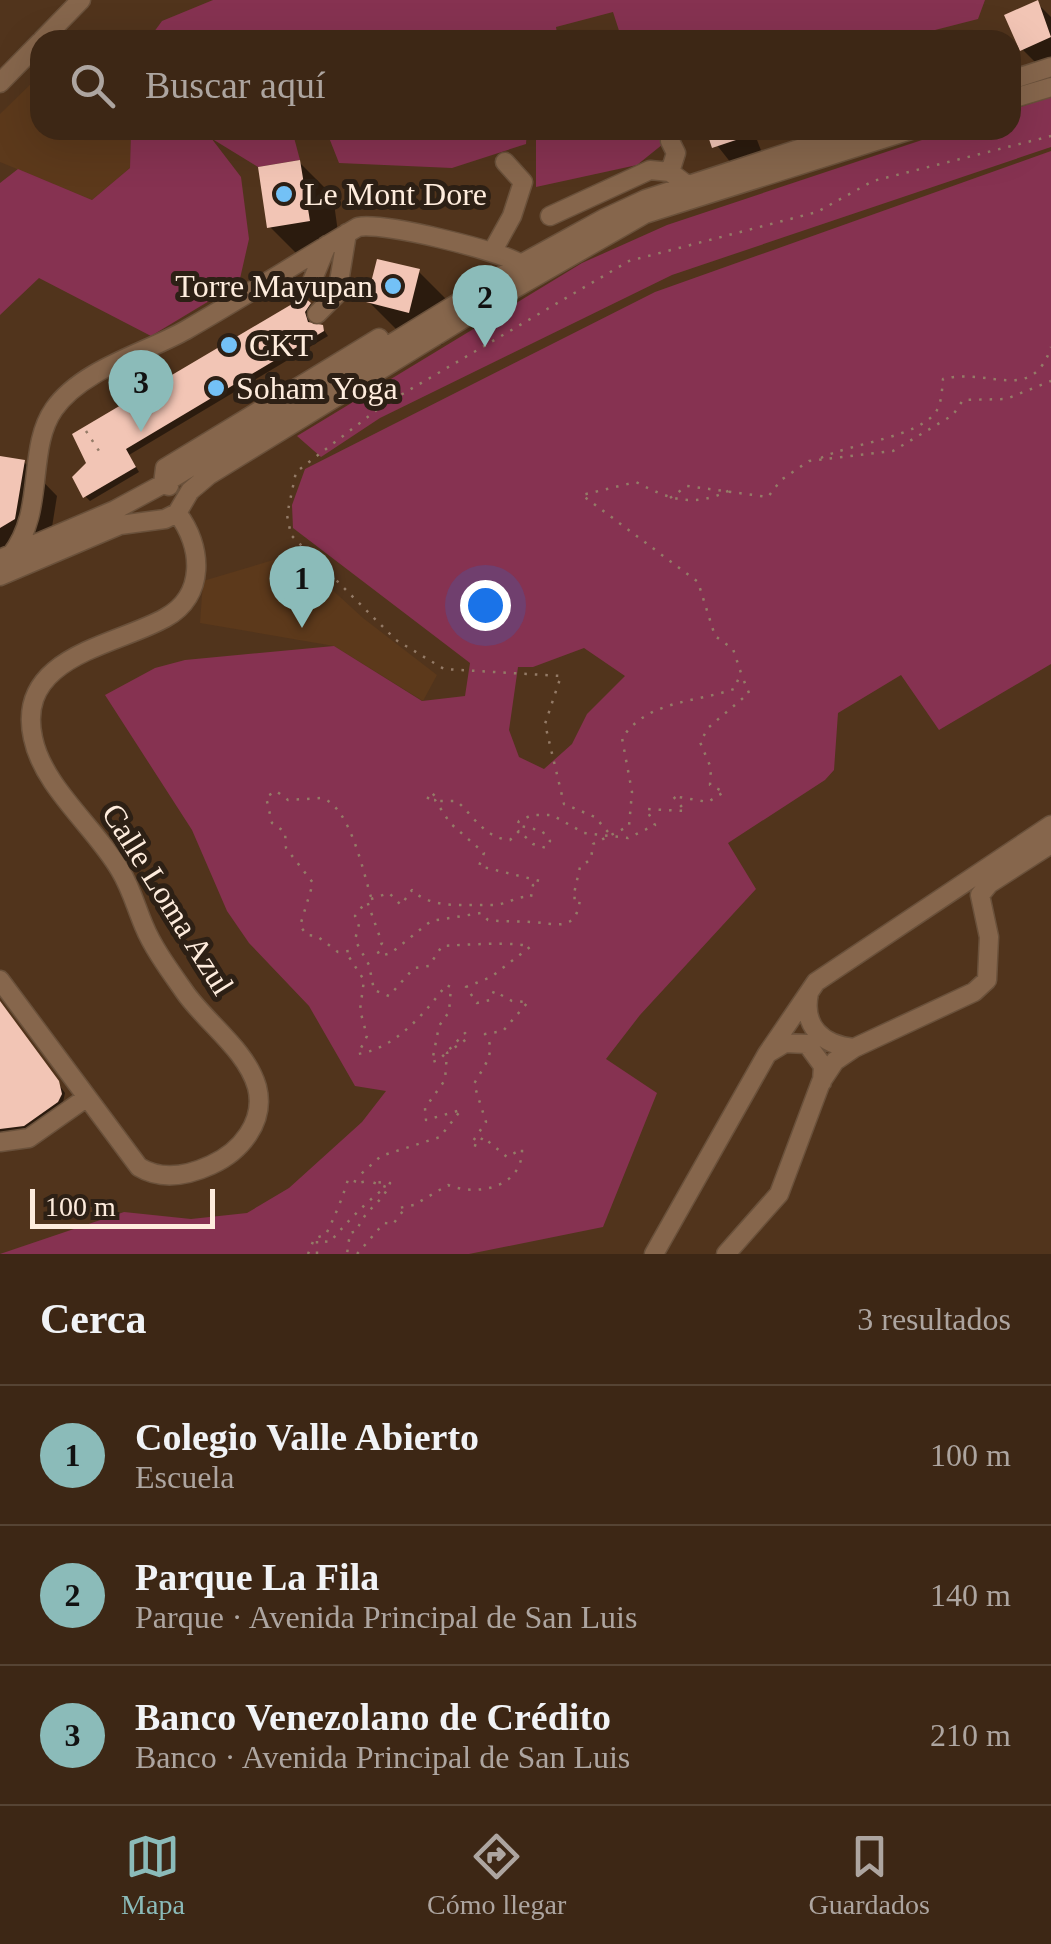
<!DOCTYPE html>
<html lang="es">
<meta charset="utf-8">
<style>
body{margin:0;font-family:Georgia,serif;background:#483322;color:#f1f3f6}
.scale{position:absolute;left:30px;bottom:25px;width:185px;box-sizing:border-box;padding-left:10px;border:5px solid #feecdd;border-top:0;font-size:28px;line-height:35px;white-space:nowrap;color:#feecdd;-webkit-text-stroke:8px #2d2015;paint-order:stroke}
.you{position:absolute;left:485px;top:605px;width:35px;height:35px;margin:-25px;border:8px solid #fff;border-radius:50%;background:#1a73e8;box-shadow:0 0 0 15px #1a73e833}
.badge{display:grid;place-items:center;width:65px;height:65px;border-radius:50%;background:#8bbbb9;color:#111;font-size:32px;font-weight:700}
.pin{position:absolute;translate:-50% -82px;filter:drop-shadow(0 2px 5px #0008)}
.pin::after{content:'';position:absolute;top:52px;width:35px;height:30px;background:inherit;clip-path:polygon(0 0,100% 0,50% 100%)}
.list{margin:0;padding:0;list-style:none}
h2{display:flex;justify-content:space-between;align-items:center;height:130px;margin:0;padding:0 40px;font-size:42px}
h2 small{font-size:32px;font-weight:400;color:#ada5a0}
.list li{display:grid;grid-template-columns:65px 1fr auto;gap:30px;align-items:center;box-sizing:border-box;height:140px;padding:0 40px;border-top:2px solid #564434}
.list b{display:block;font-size:38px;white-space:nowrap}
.list p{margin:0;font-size:32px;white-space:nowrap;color:#ada5a0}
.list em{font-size:32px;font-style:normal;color:#ada5a0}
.icon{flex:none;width:55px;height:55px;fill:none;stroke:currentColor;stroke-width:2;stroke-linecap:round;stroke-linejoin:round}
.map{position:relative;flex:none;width:1051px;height:1254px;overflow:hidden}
.search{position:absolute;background:#3d2715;box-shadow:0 10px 40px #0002;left:30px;right:30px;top:30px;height:110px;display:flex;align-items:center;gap:25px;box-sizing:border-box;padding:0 35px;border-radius:30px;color:#ada5a0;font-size:38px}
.sheet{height:550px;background:#3d2715}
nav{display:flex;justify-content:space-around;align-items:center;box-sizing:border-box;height:140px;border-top:2px solid #564434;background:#3d2715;font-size:28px;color:#ada5a0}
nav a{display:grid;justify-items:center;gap:5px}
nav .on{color:#8bbbb9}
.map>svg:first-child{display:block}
.built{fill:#5c391b}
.green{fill:#863251;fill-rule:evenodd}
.shadow{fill:#0007}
.building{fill:#f2c5b5}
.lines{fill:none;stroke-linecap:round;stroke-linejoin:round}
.minor-casing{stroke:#6a513b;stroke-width:21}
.path{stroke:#947b67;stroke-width:2.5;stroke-dasharray:2.5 8;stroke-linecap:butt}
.minor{stroke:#86664c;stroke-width:18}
.poi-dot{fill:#73c1f6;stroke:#2d2015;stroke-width:4}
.labels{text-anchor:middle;stroke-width:10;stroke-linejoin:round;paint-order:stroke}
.poi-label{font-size:32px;fill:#feecdd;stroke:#2d2015;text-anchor:start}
.street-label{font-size:32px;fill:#feecdd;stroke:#2d2015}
</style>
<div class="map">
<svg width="1051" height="1254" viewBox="0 0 1051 1254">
<rect width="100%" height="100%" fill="#51341c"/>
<path class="built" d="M40 75V130H131L130 168 92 200 0 162V114Z
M300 552 316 575 363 618 437 675 423 701 334 646 200 623 203 581Z"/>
<path class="green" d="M213 0H985L978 19 896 40H622L613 12 556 27 558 40H148L162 21Z
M1051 97V147L672 275 380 418 321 457 297 436 582 263 667 225 952 130H1011V110Z
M131 130H205L241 177 249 239 239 283 151 336 39 278 0 315V183L18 169 92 200 130 168Z
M224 130H292L300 160 258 167 214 140Z
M326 130H527L526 144 452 168 339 163Z
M536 130H671L673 136 637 165 536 187Z
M1051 151V664L939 730 901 675 838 713 834 770 825 780 728 843 756 889 640 1015 606 1059 657 1093 603 1227 469 1254H0L124 1212 191 1219 247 1213 289 1188 362 1122 386 1091 355 1086 309 1006 249 943 227 911 192 830 105 695 155 668 185 660 334 646 422 701 465 696 470 663 293 528 292 505 305 469 655 292ZM584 648 625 676 587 714 572 744 544 769 519 757 509 730 518 667H533Z"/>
<path class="shadow" d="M1037 3 1051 17V61L1039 66 1023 50Z
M962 32 966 37 973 40H957L955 34Z
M705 130H760L754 132 762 153 731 163Z
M300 163 333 196 341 254 303 260 269 226Z
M419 272 452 305 442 345 402 335 369 302Z
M307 301 311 305 309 325 322 327 328 336 129 455 139 472 90 501 85 496 75 477Z
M0 458 24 462 57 496 48 552 0 557Z
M0 1003 65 1093 62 1107 30 1130 0 1136Z"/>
<path class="building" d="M1038 0 1051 37 1020 51 1004 15Z
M706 130H760V132L712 148Z
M300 160 310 221 267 228 258 167Z
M377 259 420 269 409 313 366 302Z
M304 297 311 303 305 312 308 322 323 325 324 331 126 449 136 467 83 498 72 477 86 463 72 434Z
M0 456 25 460 15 519 0 528Z
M0 1001 59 1081 62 1094 58 1102 24 1126 0 1129Z"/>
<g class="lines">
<g class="minor-casing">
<path id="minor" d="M42 40 81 0
M1011 80 1051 67
M0 83 40 42
M1011 99 1051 87
M670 172 676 153 670 141
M550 216 650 170 670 172 687 185
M492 252 512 216 523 182 505 162
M310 286 327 245
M317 314 337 294 347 233
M169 486 163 484 165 468 379 338
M11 555C46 511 26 449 54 409 82 369 145 353 186 330 244 297 300 261 358 227 384 222 497 250 521 264L524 273
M0 559 115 510 163 484 521 264 605 218 646 199 857 130
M0 576 120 525 165 519 177 513 190 491 209 475 484 306 645 214 911 130
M980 895 989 884 1051 844
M0 980 139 1167C162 1181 187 1176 211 1165 240 1152 266 1122 257 1087 246 1049 205 1022 184 991 170 971 153 948 144 926 136 907 131 888 120 870 95 827 43 787 33 738 15 656 115 646 165 618 206 596 203 546 177 513
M809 993C802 1026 822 1045 854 1048
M770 1052 785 1043 807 1044 823 1066 822 1082
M0 1142 29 1138 86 1098
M654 1254 767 1054 816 982 1051 825
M726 1254 779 1194 821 1082 835 1061 854 1048 974 992 987 980 989 937 980 895"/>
</g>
<path class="path" d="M86 431 103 457
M821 458C848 444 922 437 937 410 942 401 942 388 943 379 988 367 1032 405 1051 347
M670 498 687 486 768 497 781 480 809 461 893 451 953 415 963 400 1006 399 1051 381
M608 832 595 817 564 804 545 724 561 676 444 669 396 640 291 535 287 515 296 472 382 406 629 261 817 212 873 181 1051 136
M371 899 389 893 401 905 412 890C432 910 467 904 491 905 506 906 516 895 531 897L533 885 540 881 479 866 484 853 450 823 435 800H427L431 792 440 801H457C474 817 485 838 510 840L519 831 533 844 546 848 550 841 542 831 517 825 519 821 532 815H552L584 833 628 838 655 825 646 809 685 811 673 796 708 802 724 792 710 785 711 768 700 742 709 727 749 693 742 676
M308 1254 314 1239 326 1234C333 1221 345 1192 348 1179L363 1184 361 1174 381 1156 440 1137 461 1110 426 1120 425 1108 445 1080 447 1053 468 1038 465 1033 439 1060 432 1062 439 1026 449 1012 451 987 446 985C425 1013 396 1048 358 1054L367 1036 360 1010 364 980 349 957 350 951 338 952 317 936 307 935 300 926 313 883 286 848 285 832 272 823 266 797 276 791 288 800 322 798C350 807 363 871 371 897L367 901 382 943 377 950 380 956 391 953 431 921 481 913 488 920C503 922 517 921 531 922 555 923 577 934 580 898H573L580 867 591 859 593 844 629 826 632 792 622 738C648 700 694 703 734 689L741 673 733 649 715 636 698 582 582 495 636 482C670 500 694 508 730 490
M317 1254V1241L330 1242C348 1221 365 1203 386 1187L372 1182 390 1183C384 1202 363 1210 357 1231L350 1233 347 1254
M357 1254 384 1223 393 1224 403 1211 399 1208 414 1205 448 1185C478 1197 523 1187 522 1149L507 1157 483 1137 477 1146 471 1144 486 1122 474 1084C483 1067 498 1052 485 1034L503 1031 528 1002 512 1001 494 991 490 1000 477 1003 466 987 491 977 530 947C520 941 459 945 442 946L429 966 414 968 389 996 374 990 369 965 355 940 359 924 355 916 365 903"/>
<use href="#minor" class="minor"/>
</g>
<g class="poi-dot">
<circle cx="284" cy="194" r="10"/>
<circle cx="393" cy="286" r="10"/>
<circle cx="229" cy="345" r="10"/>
<circle cx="216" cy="388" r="10"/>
</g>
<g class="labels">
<g class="poi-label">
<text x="304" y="205">Le Mont Dore</text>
<text x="373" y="297" text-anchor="end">Torre Mayupan</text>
<text x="249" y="356">CKT</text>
<text x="236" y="399">Soham Yoga</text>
</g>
<g class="street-label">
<text transform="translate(168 899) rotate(58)" y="11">Calle Loma Azul</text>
</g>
</g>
</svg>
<div class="scale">100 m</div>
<div class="you"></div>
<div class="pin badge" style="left:302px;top:628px">1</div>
<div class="pin badge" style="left:485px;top:347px">2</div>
<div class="pin badge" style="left:141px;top:432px">3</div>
<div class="search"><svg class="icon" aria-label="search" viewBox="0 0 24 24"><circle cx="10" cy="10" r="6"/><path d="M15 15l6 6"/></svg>Buscar aquí</div>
</div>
<section class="sheet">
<h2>Cerca<small>3 resultados</small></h2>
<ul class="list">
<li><span class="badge">1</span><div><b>Colegio Valle Abierto</b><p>Escuela</p></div><em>100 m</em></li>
<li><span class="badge">2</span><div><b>Parque La Fila</b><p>Parque · Avenida Principal de San Luis</p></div><em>140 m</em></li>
<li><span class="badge">3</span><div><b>Banco Venezolano de Crédito</b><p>Banco · Avenida Principal de San Luis</p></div><em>210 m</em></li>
</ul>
</section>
<nav>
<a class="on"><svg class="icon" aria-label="map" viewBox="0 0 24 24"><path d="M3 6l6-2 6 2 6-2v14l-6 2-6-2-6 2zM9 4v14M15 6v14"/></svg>Mapa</a>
<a><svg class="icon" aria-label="directions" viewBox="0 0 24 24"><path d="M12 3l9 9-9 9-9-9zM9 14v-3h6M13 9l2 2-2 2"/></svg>Cómo llegar</a>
<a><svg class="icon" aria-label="saved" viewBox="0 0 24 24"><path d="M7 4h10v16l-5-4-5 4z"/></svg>Guardados</a>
</nav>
